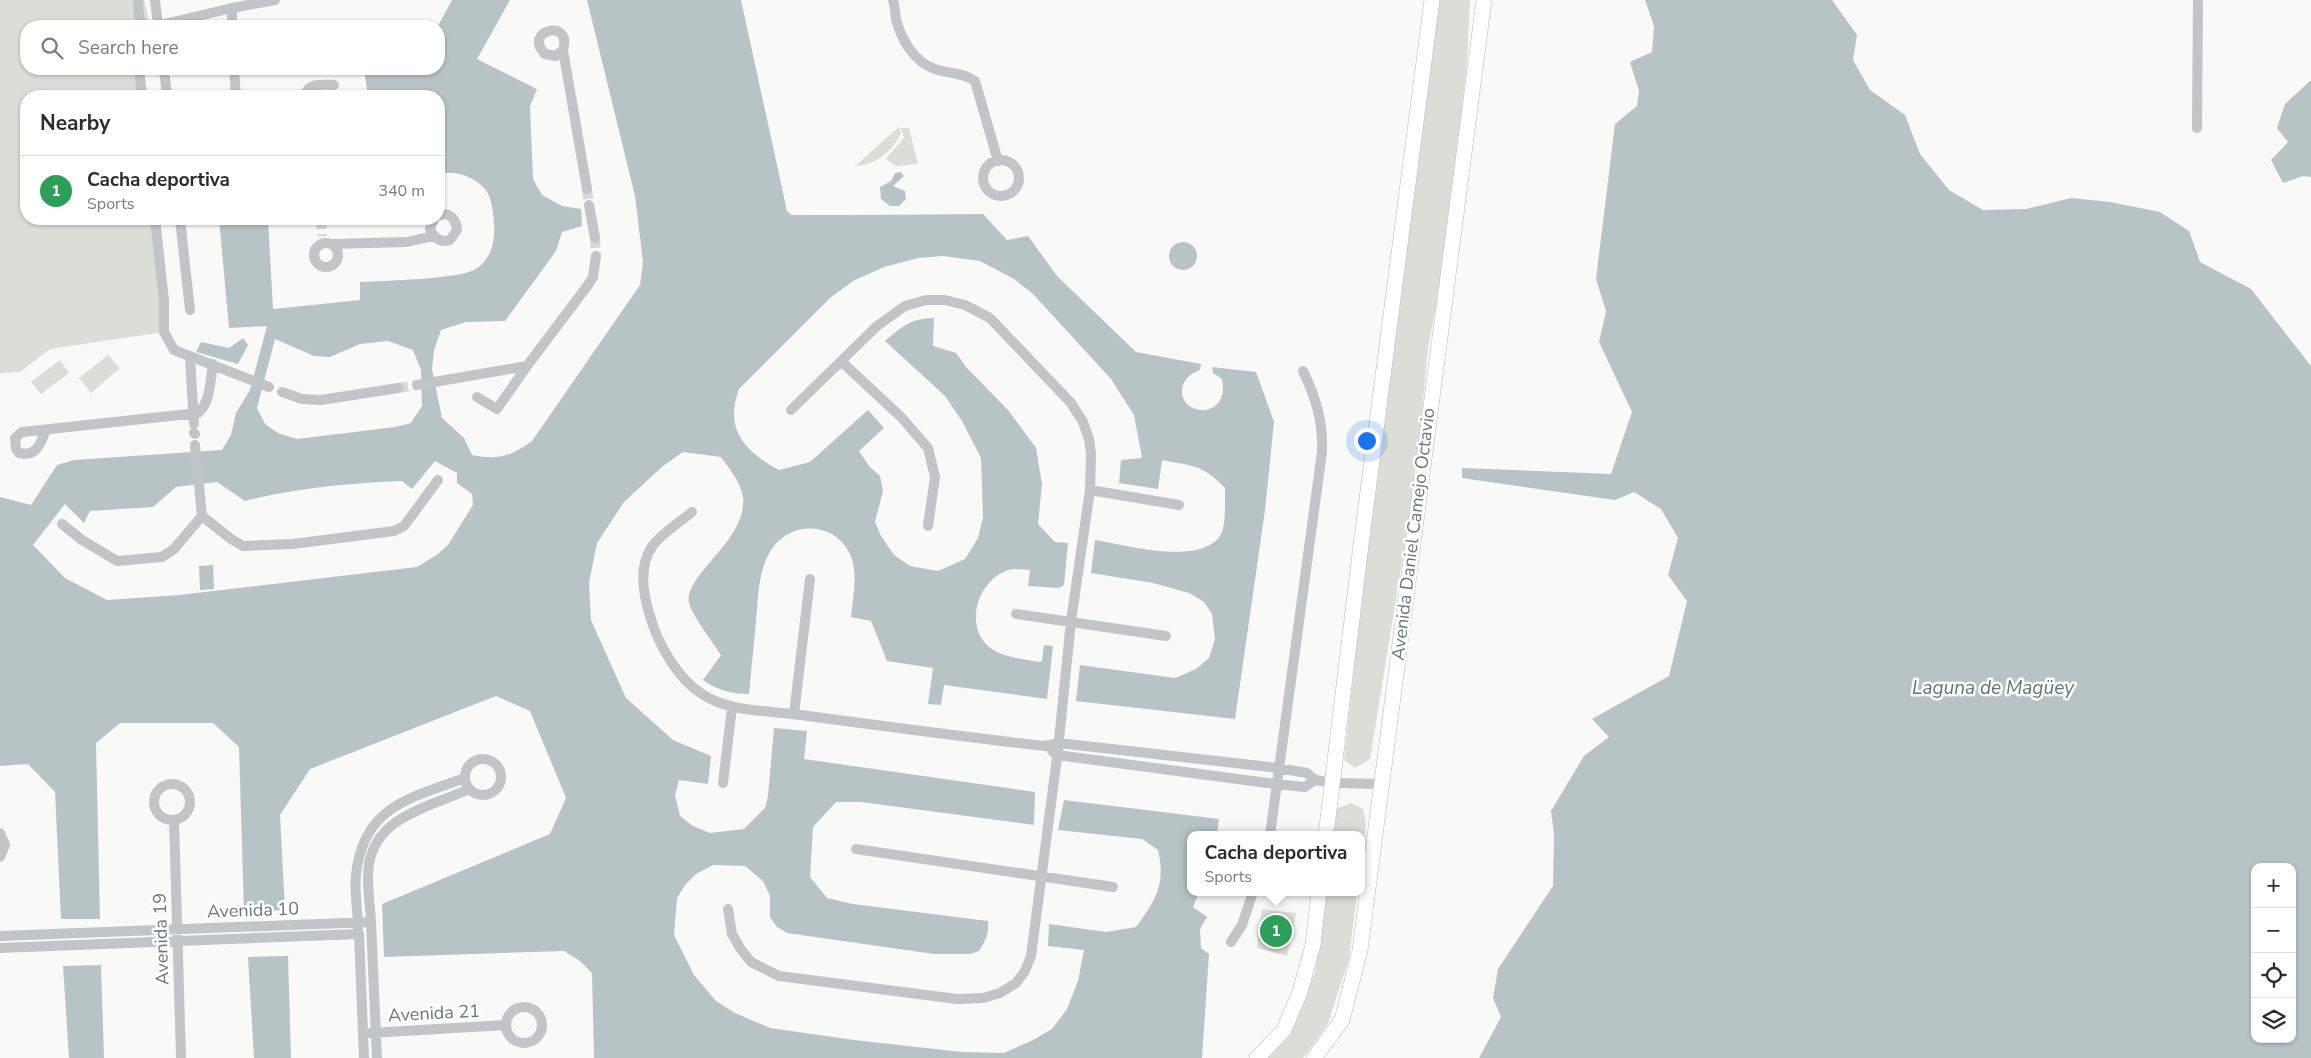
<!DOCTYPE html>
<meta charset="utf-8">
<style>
body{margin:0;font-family:"Nunito Sans",sans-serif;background:#f2f2f3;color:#2b2b33}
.controls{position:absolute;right:15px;bottom:15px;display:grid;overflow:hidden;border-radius:10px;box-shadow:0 1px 4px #0004}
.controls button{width:45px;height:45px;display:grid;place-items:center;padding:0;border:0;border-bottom:1px solid #e1e1e2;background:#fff;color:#2b2b33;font:25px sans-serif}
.you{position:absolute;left:1366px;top:440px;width:18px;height:18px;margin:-12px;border:4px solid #fff;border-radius:50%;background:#1a73e8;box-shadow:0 0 0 8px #1a73e833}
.badge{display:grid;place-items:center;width:32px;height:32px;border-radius:50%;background:#b45309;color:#fff;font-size:16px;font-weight:700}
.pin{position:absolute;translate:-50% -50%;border:2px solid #fff;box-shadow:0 1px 5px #0006}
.popup{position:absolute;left:1187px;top:831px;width:178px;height:65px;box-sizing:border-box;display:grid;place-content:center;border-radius:10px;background:#fff;filter:drop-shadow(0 1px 4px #0005);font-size:16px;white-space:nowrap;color:#7c7c81}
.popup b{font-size:19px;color:#2b2b33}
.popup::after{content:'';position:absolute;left:50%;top:100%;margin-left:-10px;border:10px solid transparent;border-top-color:#fff}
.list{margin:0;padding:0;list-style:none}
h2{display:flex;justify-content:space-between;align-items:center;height:65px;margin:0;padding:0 20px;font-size:21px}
h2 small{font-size:16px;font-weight:400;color:#7c7c81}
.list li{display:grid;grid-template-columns:32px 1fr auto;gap:15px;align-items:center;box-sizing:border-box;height:70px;padding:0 20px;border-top:1px solid #e1e1e2}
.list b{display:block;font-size:19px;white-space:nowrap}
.list p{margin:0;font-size:16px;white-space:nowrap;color:#7c7c81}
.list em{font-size:16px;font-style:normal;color:#7c7c81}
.icon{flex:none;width:28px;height:28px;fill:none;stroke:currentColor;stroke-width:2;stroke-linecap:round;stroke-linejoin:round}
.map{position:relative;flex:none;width:2311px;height:1058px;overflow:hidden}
.search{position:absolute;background:#fff;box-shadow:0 1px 4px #0004;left:20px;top:20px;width:425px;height:55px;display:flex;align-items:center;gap:12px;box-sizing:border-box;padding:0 18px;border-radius:20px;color:#7c7c81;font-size:19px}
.panel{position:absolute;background:#fff;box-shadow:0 1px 4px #0004;left:20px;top:90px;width:425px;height:135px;border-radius:20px}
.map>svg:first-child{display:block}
.green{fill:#daded7}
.water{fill:#b8c3c6;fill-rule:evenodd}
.pier{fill:#f9f9f7}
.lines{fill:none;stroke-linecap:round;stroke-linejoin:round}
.minor-tunnel{stroke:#d4d8d9;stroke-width:10;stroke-dasharray:10 5;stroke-linecap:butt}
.secondary-casing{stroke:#b4b9bd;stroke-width:16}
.minor{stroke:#c1c5c8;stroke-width:10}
.secondary{stroke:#fff;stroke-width:15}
.labels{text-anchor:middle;stroke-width:5;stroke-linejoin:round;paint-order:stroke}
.street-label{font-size:18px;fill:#67767f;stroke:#fff}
.water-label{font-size:19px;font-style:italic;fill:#627478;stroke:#fff}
</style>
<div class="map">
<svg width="2311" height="1058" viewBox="0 0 2311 1058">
<rect width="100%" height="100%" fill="#f9f9f7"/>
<path class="green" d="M0 0H144L150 26H26V69H139L142 96H26V219H155L164 332 50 349 20 372 0 373Z
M1438 0H1470L1467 62 1446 254 1428 348 1420 434 1410 513 1370 759 1355 768 1344 760 1372 502Z
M899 127 901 133C894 150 874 166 855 166Z
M901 128H909L918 164 896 166 887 160V157L904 138Z
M108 355 120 368 91 393 79 378Z
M60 360 69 373 41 394 31 382Z
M1351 803 1363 809 1366 824 1361 863V835H1332L1335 809Z
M1325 892H1357L1349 959 1327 1026 1303 1058H1267L1293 1026 1315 973Z
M1262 909 1296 913 1287 956 1257 948Z"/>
<path class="water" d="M452 0H510L477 59 537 89 530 106 533 179 542 195 562 206 581 209 582 226 562 232 556 251 505 321 466 322 441 330 434 350 432 369 442 418 464 438 472 455C498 460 510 457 532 441L640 285 643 262 635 196 587 0H741L787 211 792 215 983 214 1007 240 1028 236 1057 276 1136 352 1201 364 1200 370C1192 373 1186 377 1183 385 1174 417 1231 422 1222 379L1213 373 1212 367 1256 372 1274 422 1265 510 1235 719 1076 701 1080 665 1175 678 1196 669 1209 658 1215 639 1212 614 1204 602 1189 593 1153 583 1091 573 1095 540C1126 545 1202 567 1221 534 1226 525 1225 499 1225 488 1202 464 1192 466 1162 460L1158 489 1119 483 1121 460 1142 458 1134 415 1111 379 1033 294 1014 279 980 261 943 256 918 258 884 267 853 281 830 298 739 389C724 430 745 451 779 470L810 462 868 410 884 428 859 451 869 466 880 476 883 491 875 522 881 536 894 555 910 566 938 571 965 559 978 538 983 517 981 458 962 421 945 396 885 341C904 325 910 319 934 318L933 346 956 353 966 367 1008 410 1036 448 1042 484 1038 524 1055 542 1068 543 1064 585 1059 588 1028 586 1030 570C1025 570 1019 569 1014 569 977 574 960 632 995 651 1008 658 1024 659 1039 662L1042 661 1044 645 1053 646 1047 699 944 685 941 705 928 704 933 668 887 661 871 621 851 617C853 596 859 572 849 552 833 521 789 521 771 550 758 571 758 598 756 621 754 645 751 670 749 694 731 694 717 690 703 680L721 655C713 643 692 615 689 603 683 575 748 540 743 497 741 483 729 468 721 457L683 452 663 466 624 502 597 543 589 583 591 620 626 698 673 740 711 756 708 784 679 780 675 795 680 816 693 826 710 833 744 829 765 808 768 796 774 728 807 731 804 759 1035 792 1034 825 861 802H836L813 827 810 877 827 898 853 904 988 921C989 934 986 940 979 951L970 954H934L787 933 777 927 770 917V896L763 881 745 866 713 865 696 874 686 884 677 898 674 935 694 975 716 1001 735 1013 770 1028 854 1040 962 1052 1004 1053 1033 1040 1052 1029 1067 1009 1078 981 1084 950 1048 946 1049 924 1106 932 1136 927C1156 900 1166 884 1158 850L1142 839 1058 830 1064 800 1219 819 1217 835H1191V892H1199L1193 907 1207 917 1200 929 1201 948 1209 954 1202 1058H594L592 973 580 961 564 951 384 957 382 904 550 834 566 798 530 711 496 696 310 769 280 815 285 910 244 912 239 747 213 723H120L96 743 100 919H61L55 792 28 764 0 766V497L31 505 57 465 74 460 222 450 231 435 236 413 250 390 267 326 229 328 219 219H268L273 309 360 300V282C382 281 458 279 474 270 495 258 496 234 493 213 492 205 490 194 484 188 473 176 454 170 439 174V96H368L364 69H439L438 26ZM275 339 314 356 330 357 360 344 388 341 413 350 421 370 422 406 411 423 395 427 297 439 278 433 265 424 257 408ZM435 461 457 473V483L472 494 473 505 448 545 438 554 417 567 179 595 107 600 65 578 33 545 65 504 84 523 90 511 153 507 176 487 217 482 245 501C296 488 350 483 402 481L412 489Z
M1645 0H1832L1857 35 1853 60 1870 90 1905 115 1920 154 1949 190 1983 210 2026 209 2071 198 2110 202 2160 212 2189 231 2200 262 2251 289 2311 366V1058H1479L1501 1017 1493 998 1498 969 1553 886 1554 834 1551 811 1584 756 1609 737 1592 719 1669 676 1687 601 1668 575 1678 538 1661 509 1634 492 1615 500 1462 478V468L1611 474 1632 412 1599 342 1606 311 1596 279 1615 124 1637 106 1639 91 1630 62 1652 52 1654 26ZM2255 867H2292V1039H2255Z
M2311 80V177L2303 176 2283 183 2271 160 2288 142 2277 128 2285 104Z
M901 172 904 176 893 186 905 191 906 199 899 206H890L881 199 880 187 891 181 895 173Z
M1169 256a14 14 0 1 1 28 0a14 14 0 1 1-28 0Z
M243 338 248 345 238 364 196 352 201 342 229 348Z
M213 565 214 589 200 590 199 566Z
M288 956 291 1058H254L248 957Z
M101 965 104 1058H69L63 966Z"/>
<path class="pier" d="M783 179 789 210 793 213 984 212 983 214 792 215 787 211 781 180Z"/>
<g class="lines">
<path class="minor-tunnel" d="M587 189 589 205
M321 219 322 236
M595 238 596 256
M398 388 417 385"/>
<g class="secondary-casing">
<path id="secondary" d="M1326 835 1361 545 1432 0
M1257 1058 1284 1030 1300 992 1313 945 1319 892
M1314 1058 1342 1020 1360 950 1484 0"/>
</g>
<path class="minor" d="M138 0 139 16 143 26
M155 0 158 25
M893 0C895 6 895 13 896 19 901 39 914 62 935 69 949 74 962 72 975 81L998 161
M232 8V26
M156 26 232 8 275 0
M563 50 556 56 545 54C522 30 573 18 563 50L587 189
M139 69 142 96
M164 69 167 96
M234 69 236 96
M305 96C308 82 322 85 334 85
M2197 128 2198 0
M983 178a18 18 0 1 1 36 0a18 18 0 1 1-36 0Z
M589 205 595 238
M155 219 164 300V332L174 350 269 387
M180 219 190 310
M434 219 430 229C434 238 440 243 450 240L457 230C456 219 450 212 439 215
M314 255a12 12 0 1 1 24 0a12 12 0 1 1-24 0Z
M332 244 407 242 433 236
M190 358 194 424
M842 362 901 417 928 448 935 477 928 526
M417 385 527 366 588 285 593 277 596 256
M282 392 302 399 321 400 398 388
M477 397 497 409 527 366
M46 430C40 444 37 457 19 453L16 449 15 438 22 432 198 413C211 402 210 380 213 364
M194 433 195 434
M195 445 202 516 231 539 243 546 293 544 394 531 404 526 438 480
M1090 490 1179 505
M692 512C680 522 664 532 654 544 638 564 643 594 650 616 658 644 677 678 702 694 731 713 767 710 801 715 882 726 963 737 1045 746L1059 743 1278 768 1307 773 1315 780 1333 783 1381 784
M62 524 82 540 117 561 162 557 174 549 202 516
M1016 614 1166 636
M794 714 810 579
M1052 751 1057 755 1275 784 1305 787 1315 780
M465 777a18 18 0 1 1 36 0a18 18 0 1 1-36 0Z
M723 783 732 707
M154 802a18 18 0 1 1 36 0a18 18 0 1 1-36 0Z
M174 820 181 1058
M0 833 5 845 0 857
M1270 835 1322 452C1323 421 1316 398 1303 371
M856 849 1113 887
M728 909 732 934 740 948 751 962 779 976 957 999 983 998 1000 993 1016 983 1025 971 1031 956 1058 750 1071 621 1090 490 1091 454 1089 439 1083 422 1071 403 990 318 965 305 945 300H926L905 306 877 326 791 410
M371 922C370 903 366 882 369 864 377 815 431 807 469 789
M358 928C358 911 354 892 356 875 363 807 409 798 465 778
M0 936 371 922 377 1058
M1231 942 1242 925 1253 892
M0 948 359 934 364 1058
M506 1025a18 18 0 1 1 36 0a18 18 0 1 1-36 0Z
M370 1033 506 1025"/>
<use href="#secondary" class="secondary"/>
</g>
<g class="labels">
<g class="street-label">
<text transform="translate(1413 534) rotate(-83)" y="6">Avenida Daniel Camejo Octavio</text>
<text transform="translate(253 910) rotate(-2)" y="6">Avenida 10</text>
<text transform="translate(161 939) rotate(-92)" y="6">Avenida 19</text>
<text transform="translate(434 1013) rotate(-3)" y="6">Avenida 21</text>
</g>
<g class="water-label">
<text x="1993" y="694">Laguna de Magüey</text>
</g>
</g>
</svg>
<div class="controls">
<button>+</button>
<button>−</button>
<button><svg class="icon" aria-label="locate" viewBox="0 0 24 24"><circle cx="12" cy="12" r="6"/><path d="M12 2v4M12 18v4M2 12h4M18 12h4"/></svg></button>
<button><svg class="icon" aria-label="layers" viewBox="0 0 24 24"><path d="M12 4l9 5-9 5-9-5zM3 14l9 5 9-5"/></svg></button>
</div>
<div class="you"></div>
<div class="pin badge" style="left:1276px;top:931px;background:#2e9e5b">1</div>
<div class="popup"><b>Cacha deportiva</b>Sports</div>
<div class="search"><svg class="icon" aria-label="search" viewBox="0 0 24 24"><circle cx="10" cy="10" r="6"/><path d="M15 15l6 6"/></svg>Search here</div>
<section class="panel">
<h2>Nearby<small></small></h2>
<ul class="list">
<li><span class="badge" style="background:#2e9e5b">1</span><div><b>Cacha deportiva</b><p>Sports</p></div><em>340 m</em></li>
</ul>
</section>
</div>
